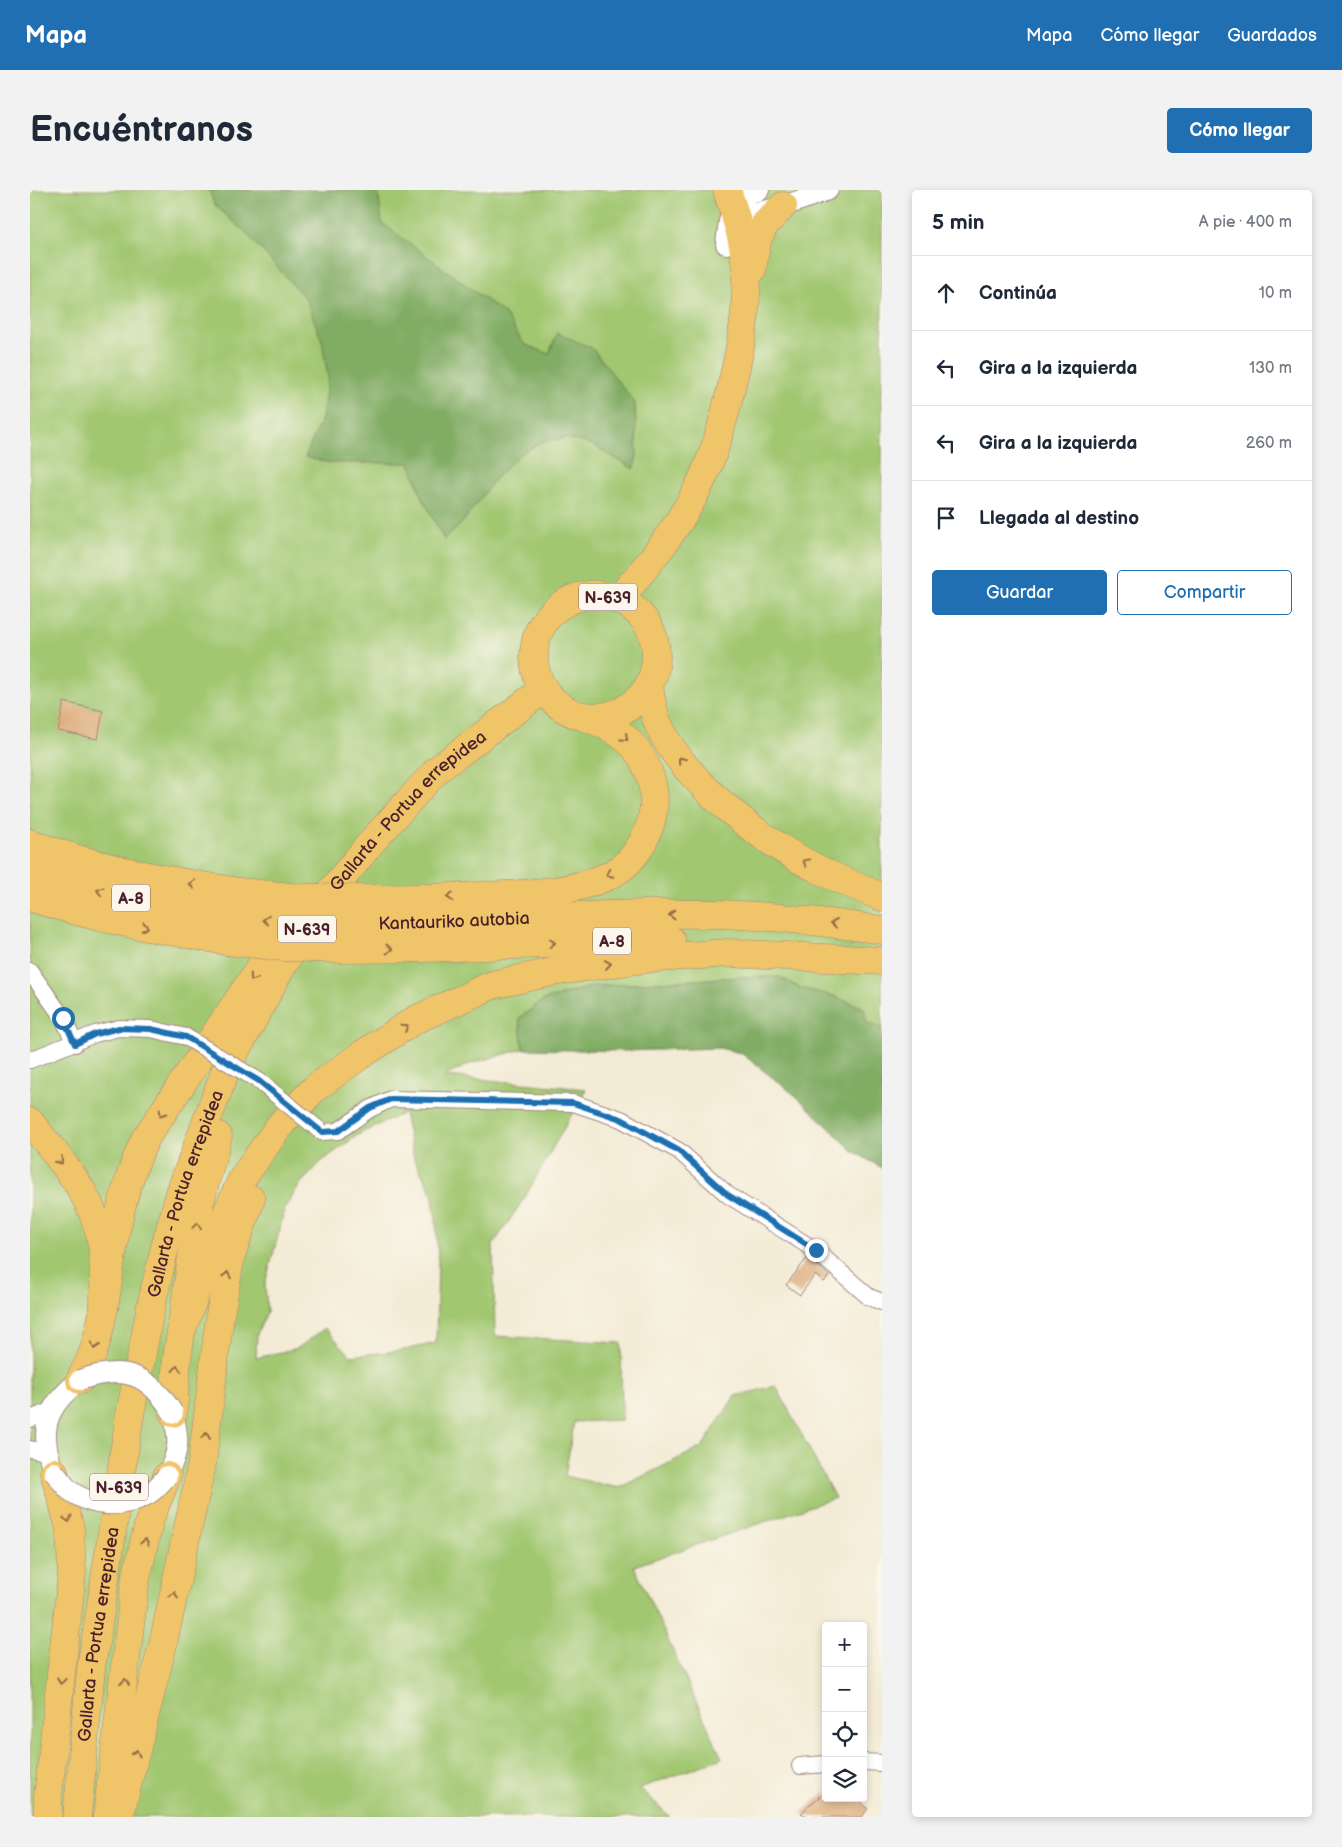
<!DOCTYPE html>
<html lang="es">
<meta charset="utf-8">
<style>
body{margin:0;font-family:"Balsamiq Sans",sans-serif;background:#f2f2f3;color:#1f2937}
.controls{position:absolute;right:15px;bottom:15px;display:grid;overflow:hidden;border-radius:5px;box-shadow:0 2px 8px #0003}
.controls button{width:45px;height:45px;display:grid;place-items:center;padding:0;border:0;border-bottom:1px solid #e0e1e3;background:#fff;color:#1f2937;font:25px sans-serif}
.stop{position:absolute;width:15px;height:15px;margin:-11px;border:4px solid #1f6fb2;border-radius:50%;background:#fff}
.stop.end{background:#1f6fb2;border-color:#fff;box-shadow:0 1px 5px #0008}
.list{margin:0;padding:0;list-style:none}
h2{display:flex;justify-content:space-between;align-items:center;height:65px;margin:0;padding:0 20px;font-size:21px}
h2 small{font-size:16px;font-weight:400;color:#747a83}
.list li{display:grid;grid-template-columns:32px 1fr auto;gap:15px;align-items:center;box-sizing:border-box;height:75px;padding:0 20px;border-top:1px solid #e0e1e3}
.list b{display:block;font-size:19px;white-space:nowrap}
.list em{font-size:16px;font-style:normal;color:#747a83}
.actions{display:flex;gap:10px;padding:15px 20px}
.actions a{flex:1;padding:11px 0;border:1px solid #1f6fb2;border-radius:5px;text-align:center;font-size:18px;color:#1f6fb2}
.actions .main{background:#1f6fb2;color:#fff}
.icon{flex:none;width:28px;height:28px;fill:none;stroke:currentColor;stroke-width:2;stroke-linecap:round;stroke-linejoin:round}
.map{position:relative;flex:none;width:852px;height:1627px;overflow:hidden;border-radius:5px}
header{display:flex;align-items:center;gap:30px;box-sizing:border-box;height:70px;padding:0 25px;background:#1f6fb2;color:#fff}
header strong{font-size:24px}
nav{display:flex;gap:28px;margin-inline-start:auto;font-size:18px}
.intro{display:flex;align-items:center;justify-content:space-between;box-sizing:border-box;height:120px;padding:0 30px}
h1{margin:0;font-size:35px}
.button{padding:12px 22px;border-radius:5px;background:#1f6fb2;color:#fff;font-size:18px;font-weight:700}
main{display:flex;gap:30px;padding:0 30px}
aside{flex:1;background:#fff;border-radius:5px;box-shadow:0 2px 8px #0003}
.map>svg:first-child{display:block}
.green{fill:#a1c771;stroke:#76734e;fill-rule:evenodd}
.forest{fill:#80ac63;stroke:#656647}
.building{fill:#dcab79}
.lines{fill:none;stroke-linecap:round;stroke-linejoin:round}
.minor-casing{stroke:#9e8580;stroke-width:18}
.tertiary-casing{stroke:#9e8580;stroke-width:22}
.trunk-casing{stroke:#9e8580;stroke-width:29}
.motorway-casing{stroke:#9e8580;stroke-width:29}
.minor{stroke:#fff;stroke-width:16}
.tertiary{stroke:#fff;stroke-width:20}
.trunk{stroke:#f0c469;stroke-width:28}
.motorway{stroke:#f0c469;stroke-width:28}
.minor-bridge-casing{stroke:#9e8580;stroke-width:18;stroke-linecap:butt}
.tertiary-bridge-casing{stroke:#9e8580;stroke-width:22;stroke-linecap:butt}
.motorway-bridge-casing{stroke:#9e8580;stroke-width:29;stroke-linecap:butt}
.minor-bridge{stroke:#fff;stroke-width:16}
.tertiary-bridge{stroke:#fff;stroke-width:20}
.motorway-bridge{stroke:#f0c469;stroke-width:28}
.oneway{stroke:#956947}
.route{stroke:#1f6fb2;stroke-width:6}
.labels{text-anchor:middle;stroke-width:4;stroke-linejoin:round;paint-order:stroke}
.shield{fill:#fbf7ec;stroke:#7f6065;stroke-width:1}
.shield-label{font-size:16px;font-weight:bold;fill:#4a1f2b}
.street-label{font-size:18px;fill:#4a1f2b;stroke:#fbf7ec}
</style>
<header>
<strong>Mapa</strong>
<nav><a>Mapa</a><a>Cómo llegar</a><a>Guardados</a></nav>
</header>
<div class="intro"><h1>Encuéntranos</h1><a class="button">Cómo llegar</a></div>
<main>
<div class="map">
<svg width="852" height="1627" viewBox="0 0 852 1627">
<rect width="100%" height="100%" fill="#fbf7ec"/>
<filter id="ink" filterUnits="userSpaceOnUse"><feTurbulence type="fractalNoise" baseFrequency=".02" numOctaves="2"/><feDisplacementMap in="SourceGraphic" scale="10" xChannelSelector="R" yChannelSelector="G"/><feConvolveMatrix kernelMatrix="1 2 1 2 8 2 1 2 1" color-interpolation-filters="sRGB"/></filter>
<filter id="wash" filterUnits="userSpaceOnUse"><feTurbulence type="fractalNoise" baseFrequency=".0096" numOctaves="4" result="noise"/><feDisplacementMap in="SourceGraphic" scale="20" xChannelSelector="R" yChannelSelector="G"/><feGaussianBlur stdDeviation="1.12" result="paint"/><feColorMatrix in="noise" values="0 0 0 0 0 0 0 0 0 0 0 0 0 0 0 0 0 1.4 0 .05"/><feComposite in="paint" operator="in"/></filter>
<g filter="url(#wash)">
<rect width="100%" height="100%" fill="#f3ebd5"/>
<path class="green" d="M0 0H852V838L837 833 804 806 770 798 749 787H710L564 796 514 810 489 828 493 859 442 873 415 886 556 899 495 1007 463 1055 465 1146 591 1153 592 1230 544 1232 535 1286 589 1298 672 1257 705 1206 746 1196 805 1308 604 1376 692 1568 610 1598 640 1627H0ZM374 923 384 969 402 1003 406 1030 408 1070 406 1153 374 1160 321 1166 295 1138 268 1158 226 1168 227 1144 237 1122 235 1094 256 1016 271 993 292 971 329 944Z"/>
<path class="forest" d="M179 0H348L352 33 475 124 494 154 519 164 527 143 562 158 605 213 607 266 604 279 563 255 536 248 511 252 489 265 465 289 433 332 414 350 393 309 380 273H300L275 267 292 228 298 187 292 151 276 109 214 41 184 14Z
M710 787H749L770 798 804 806 834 818 837 833 852 838V978L823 961 766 906 711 863 689 858 595 861 493 859 489 828 514 810 564 796Z"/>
<g id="blocks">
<path class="building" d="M34 512 73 521 68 549 28 541Z
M778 1067 799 1086 794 1092 785 1085 770 1105 756 1095Z
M796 1601V1608H826L838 1618 832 1627H779L771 1623Z"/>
</g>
</g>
<g filter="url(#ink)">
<use href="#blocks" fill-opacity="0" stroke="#9e8580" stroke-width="1"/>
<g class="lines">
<g class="minor-casing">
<path id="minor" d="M0 781 33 828 45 854
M0 870 65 844 89 838 121 839 156 847
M292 942 308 941 340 919 361 909 543 913 591 929 649 961 698 1005 785 1060 839 1107 852 1112
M0 1229 21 1221
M0 1259 16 1262
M833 1572 852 1573
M770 1576 796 1574"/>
</g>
<g class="tertiary-casing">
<path id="tertiary" d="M696 10C700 15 704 20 711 22 729 27 780 7 798 0
M696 54C700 25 698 10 729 0
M24 1282C8 1241 15 1217 50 1190
M137 1286C149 1260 150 1251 143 1223"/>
</g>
<g class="trunk-casing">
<g id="trunk">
<path d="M722 80 727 50 735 34 753 16"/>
<circle cx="565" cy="466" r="61"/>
<path d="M588 410C619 374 648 338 669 296 685 264 694 229 702 194 713 149 721 102 713 55 709 36 703 18 697 0"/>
<path d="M50 1190C55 1180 61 1170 64 1159 75 1126 77 1092 83 1058 89 1020 99 984 115 949L229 779 253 749"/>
<path d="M143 1223 147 1169 170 1012 188 946"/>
<path d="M18 1627V1607L42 1382 40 1338 24 1282"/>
<path id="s1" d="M47 1627 61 1478 72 1409 99 1230 121 1116 135 1057 152 997 196 879 251 778 302 700 344 649 407 580 514 499"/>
<path d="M77 1627 105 1393 119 1332 137 1286"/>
</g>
</g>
<g class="motorway-casing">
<g id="motorway">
<path d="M619 496C621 510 624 527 631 540 658 595 737 655 792 681 812 691 832 699 852 707"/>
<path d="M0 653C68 679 140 691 210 702"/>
<path d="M0 680C66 703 135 715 204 727"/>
<path d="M0 707C64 729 131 740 197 751"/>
<path d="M323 709C366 709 409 708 452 706 494 704 539 704 578 686 611 671 630 627 622 593 613 556 588 537 552 526"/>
<path id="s2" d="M319 734C440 733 561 722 682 724 739 725 796 732 852 740"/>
<path d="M311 759 392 758 641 750"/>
<path d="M0 932C30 969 64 1006 72 1054 75 1075 74 1098 74 1119"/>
<path d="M153 1137 186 1047 212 989 250 935 285 898 334 863 385 830 462 795 522 782 614 769 698 763 852 771"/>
<path d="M89 1627 133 1454 172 1273 190 1125 201 1065 221 1009"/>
</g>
</g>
<use href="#minor" class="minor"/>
<use href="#tertiary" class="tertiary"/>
<use href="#trunk" class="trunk"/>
<use href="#motorway" class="motorway"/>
<g class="minor-bridge-casing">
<path id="minor-bridge" d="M156 847 229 891 292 942"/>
</g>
<g class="tertiary-bridge-casing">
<path id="tertiary-bridge" d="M50 1190C94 1175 118 1183 143 1223
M24 1282C29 1288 34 1295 39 1300 63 1318 95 1319 120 1303 126 1299 132 1292 137 1286"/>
</g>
<g class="motorway-bridge-casing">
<path id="motorway-bridge" d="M210 702 260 707 323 709
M204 727 270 733 319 734
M197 751 253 757 311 759"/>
</g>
<use href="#minor-bridge" class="minor-bridge"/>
<use href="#tertiary-bridge" class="tertiary-bridge"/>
<use href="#motorway-bridge" class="motorway-bridge"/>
</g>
<defs><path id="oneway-chevron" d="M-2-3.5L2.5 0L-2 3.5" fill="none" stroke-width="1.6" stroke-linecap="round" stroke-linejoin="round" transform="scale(1.25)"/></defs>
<g class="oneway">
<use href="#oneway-chevron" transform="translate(595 548) rotate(42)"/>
<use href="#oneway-chevron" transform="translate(651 570) rotate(-129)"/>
<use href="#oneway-chevron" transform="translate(776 672) rotate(-151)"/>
<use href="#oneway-chevron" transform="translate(579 684) rotate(152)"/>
<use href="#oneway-chevron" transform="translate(162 694) rotate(-171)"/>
<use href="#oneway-chevron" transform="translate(70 701) rotate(-166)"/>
<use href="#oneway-chevron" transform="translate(420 707) rotate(178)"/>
<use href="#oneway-chevron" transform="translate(642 725) rotate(180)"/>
<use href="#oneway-chevron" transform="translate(236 730) rotate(-175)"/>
<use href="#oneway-chevron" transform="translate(804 733) rotate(-174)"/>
<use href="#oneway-chevron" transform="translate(115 737) rotate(11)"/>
<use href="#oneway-chevron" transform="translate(522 753) rotate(-2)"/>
<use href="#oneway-chevron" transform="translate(359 759) rotate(-1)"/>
<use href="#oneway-chevron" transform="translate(578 774) rotate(-8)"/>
<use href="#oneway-chevron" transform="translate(223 788) rotate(124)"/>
<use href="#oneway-chevron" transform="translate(375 837) rotate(-33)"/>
<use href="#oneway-chevron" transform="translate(132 923) rotate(124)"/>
<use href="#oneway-chevron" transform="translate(30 971) rotate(52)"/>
<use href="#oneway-chevron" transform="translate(167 1036) rotate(-82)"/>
<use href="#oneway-chevron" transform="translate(197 1085) rotate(-80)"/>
<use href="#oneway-chevron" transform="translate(65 1156) rotate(108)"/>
<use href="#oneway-chevron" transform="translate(147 1179) rotate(-86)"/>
<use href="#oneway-chevron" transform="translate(176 1246) rotate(-83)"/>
<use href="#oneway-chevron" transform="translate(38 1329) rotate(74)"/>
<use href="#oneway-chevron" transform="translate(115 1352) rotate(-77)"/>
<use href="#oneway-chevron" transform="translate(144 1405) rotate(-78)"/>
<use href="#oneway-chevron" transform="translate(31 1491) rotate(96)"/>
<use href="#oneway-chevron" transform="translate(95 1492) rotate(-83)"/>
<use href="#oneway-chevron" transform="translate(106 1563) rotate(-76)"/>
</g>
</g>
<g class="lines" filter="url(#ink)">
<path class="route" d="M33 828 45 854 65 844 89 838 121 839 156 847 229 891 292 942 308 941 340 918 361 909 543 913 591 929 649 961 698 1005 786 1060"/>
</g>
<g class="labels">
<g class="shield">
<rect x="549" y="393.5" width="58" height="27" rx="4"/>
<rect x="82" y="694.5" width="38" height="27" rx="4"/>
<rect x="248" y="725.5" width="58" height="27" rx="4"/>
<rect x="563" y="737.5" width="38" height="27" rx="4"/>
<rect x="60" y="1283.5" width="58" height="27" rx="4"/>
</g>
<g class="shield-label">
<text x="578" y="413">N-639</text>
<text x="101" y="714">A-8</text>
<text x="277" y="745">N-639</text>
<text x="582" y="757">A-8</text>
<text x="89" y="1303">N-639</text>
</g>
<g class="street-label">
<text dy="6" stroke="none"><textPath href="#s1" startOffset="1084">Gallarta - Portua errepidea</textPath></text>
<text dy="6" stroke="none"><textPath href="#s2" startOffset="105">Kantauriko autobia</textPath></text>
<text dy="6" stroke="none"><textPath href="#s1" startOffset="634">Gallarta - Portua errepidea</textPath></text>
<text dy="6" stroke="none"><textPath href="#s1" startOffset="184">Gallarta - Portua errepidea</textPath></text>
</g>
</g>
</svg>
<div class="controls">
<button>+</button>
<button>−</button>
<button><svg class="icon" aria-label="locate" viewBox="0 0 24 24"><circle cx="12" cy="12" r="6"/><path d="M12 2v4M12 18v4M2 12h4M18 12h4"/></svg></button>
<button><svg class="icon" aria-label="layers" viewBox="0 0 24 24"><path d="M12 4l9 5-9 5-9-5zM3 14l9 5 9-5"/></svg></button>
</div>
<div class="stop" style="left:33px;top:828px"></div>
<div class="stop end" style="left:786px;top:1060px"></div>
</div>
<aside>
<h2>5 min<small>A pie · 400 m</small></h2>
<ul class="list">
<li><svg class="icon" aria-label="ahead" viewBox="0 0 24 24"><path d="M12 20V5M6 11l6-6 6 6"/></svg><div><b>Continúa</b></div><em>10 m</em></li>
<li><svg class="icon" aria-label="left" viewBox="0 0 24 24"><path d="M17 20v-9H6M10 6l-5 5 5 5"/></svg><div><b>Gira a la izquierda</b></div><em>130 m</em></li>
<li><svg class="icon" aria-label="left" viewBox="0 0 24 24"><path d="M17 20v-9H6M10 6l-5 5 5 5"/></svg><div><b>Gira a la izquierda</b></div><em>260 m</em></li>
<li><svg class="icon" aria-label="arrive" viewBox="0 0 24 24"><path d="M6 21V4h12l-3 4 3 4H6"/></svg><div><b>Llegada al destino</b></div></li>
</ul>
<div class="actions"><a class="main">Guardar</a><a>Compartir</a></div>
</aside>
</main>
